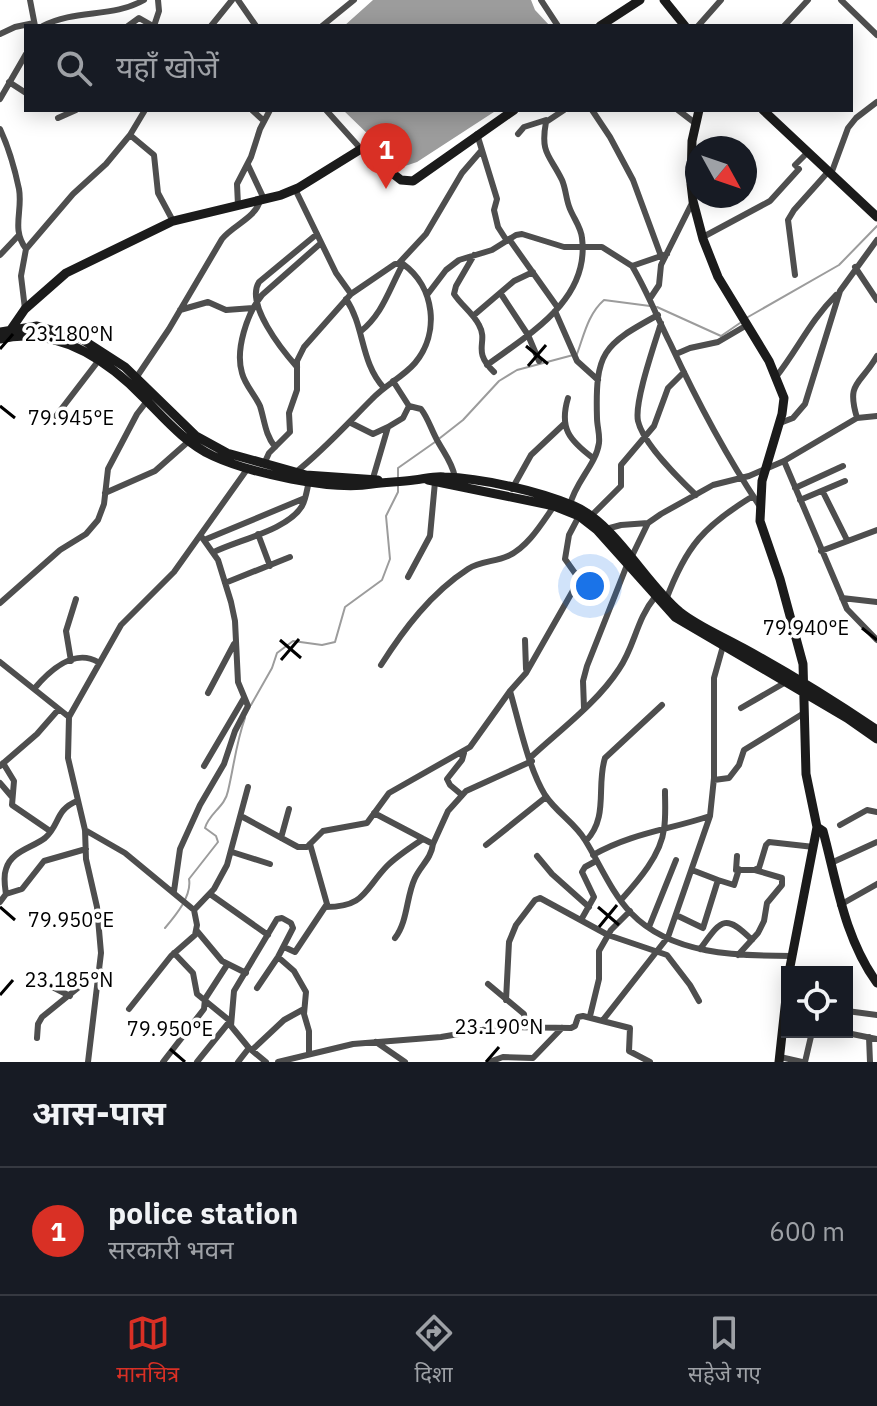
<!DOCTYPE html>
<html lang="hi">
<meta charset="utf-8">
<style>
body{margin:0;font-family:"IBM Plex Sans","Noto Sans Devanagari",sans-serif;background:#20242c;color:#f1f3f6}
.controls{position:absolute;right:24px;bottom:24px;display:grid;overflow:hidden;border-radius:0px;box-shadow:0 4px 20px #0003}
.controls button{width:72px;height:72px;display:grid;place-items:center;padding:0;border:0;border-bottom:2px solid #363941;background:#171b24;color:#f1f3f6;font:40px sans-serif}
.compass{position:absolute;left:685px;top:136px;width:72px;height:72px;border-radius:50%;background:#171b24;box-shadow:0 4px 20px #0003;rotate:130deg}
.you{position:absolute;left:590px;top:586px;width:28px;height:28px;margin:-20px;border:6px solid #fff;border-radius:50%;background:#1a73e8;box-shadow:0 0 0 12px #1a73e833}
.badge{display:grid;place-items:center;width:52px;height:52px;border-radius:50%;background:#d93025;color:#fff;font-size:26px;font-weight:700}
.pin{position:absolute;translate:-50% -66px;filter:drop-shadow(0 2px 4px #0008)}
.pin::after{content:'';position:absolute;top:42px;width:28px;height:24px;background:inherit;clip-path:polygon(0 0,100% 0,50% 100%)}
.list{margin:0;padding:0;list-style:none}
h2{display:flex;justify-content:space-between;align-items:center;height:104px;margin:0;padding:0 32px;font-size:34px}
h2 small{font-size:26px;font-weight:400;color:#9ea1a6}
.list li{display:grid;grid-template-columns:52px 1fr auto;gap:24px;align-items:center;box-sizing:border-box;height:128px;padding:0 32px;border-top:2px solid #363941}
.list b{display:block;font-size:30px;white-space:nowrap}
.list p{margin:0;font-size:26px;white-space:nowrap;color:#9ea1a6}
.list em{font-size:26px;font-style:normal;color:#9ea1a6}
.icon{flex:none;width:44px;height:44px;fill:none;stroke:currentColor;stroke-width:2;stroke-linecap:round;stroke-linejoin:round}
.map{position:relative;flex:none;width:877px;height:1062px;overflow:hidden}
.search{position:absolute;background:#171b24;box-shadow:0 4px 20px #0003;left:24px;right:24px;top:24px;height:88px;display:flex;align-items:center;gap:20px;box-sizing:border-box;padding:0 28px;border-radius:0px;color:#9ea1a6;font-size:30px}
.sheet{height:232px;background:#171b24}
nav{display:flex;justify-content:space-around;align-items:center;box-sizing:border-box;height:112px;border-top:2px solid #363941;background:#171b24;font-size:22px;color:#9ea1a6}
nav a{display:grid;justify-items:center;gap:4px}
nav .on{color:#d93025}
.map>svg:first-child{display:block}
.water{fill:#9c9c9c}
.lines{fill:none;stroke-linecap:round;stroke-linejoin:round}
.stream{stroke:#9c9c9c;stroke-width:2}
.street{stroke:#4e4e4e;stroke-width:6}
.secondary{stroke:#1b1b1b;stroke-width:9}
.ticks{fill:none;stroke:#000;stroke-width:3}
.ticks-label{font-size:20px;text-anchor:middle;fill:#000;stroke:#fff;stroke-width:7;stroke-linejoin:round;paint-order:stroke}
</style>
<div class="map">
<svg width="877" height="1062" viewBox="0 0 877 1062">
<rect width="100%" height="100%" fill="#fff"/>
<path class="water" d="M373 0H531L535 10 550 26H344Z
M343 110H497L417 162 402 167Z"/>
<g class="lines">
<path class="stream" d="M657 307 721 336 740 323
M748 317 839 265 877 226
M440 438 463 420 499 381 517 370 577 354C584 335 588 314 604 300L650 306
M398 480V468L435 442
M251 705 272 668 277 653 293 641 322 645 335 642 345 607 382 580 390 559 386 516 398 492V486
M165 928C176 915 192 896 189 879L218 842 216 836 205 828C209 813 225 807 228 791 234 766 236 743 245 718"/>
<path class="street" d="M30 0 35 26
M238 0 256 26
M541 0 558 26
M841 0 877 35
M43 26C75 9 113 18 144 0
M128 26 139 18 153 26
M154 26 159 11 158 0
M211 26 232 0
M322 26 354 0
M698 26 721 0
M784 26 808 0
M0 34 15 27 34 23
M9 82 26 93
M0 99 26 54
M145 110 130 135 154 155 158 193 173 221
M252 110 264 121
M326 110 361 149
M592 110 610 137 633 180 661 256
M678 110 695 123
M58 118 76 110
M0 129C8 146 15 170 19 189 23 211 11 229 26 249
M477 134 497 199 494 210 498 227 507 241
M518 134 524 127 546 120
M248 165 264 199
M831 174 848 128 856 118 877 102
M295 189 336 273 351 294
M238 205 237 184 251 157 260 129 270 110
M703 237 770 201 799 169 795 165 807 153
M509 239 558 308
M0 255 18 236
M474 255 456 286 454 294C461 305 473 313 479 325 489 343 471 350 494 372
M399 263 426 234 462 173 481 151
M632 266C647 291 657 317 670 343 696 399 725 454 759 505
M855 267 877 300
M795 275 788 220 794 210 828 172
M501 294 528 335 539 361
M427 295 446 270 459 260 492 250 516 235 522 234 564 247H602L632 266 667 254
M651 297 659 285 661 265 693 201
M346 299C365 327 360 362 384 388
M25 309 21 276 26 249 73 194 106 164 130 135
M180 310 208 302 226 310 253 308
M555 311 577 361 598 380
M473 316 514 281 533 272
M661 323C655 343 634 402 638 421 643 443 679 479 696 495
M360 332C383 314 389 289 403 264
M676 354 690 348 718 342 747 325
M487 365C529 334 590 300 582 238 581 227 574 219 570 209 566 200 566 189 562 180 550 155 540 154 546 122L564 110
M297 367C282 350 245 304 259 282L317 234
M776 377C798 349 810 321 836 295
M136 378 169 329 222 239C233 225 256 218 260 200
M568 398C559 428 569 440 593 458
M409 406 421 409C428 418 431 429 437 440 444 453 452 462 455 477
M56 416 99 360
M857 418C846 381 860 386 877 356
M351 423 373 434 388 427
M780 423 793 418 805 404 840 291 877 240
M275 447C265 434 265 422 260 406 255 395 245 385 242 373 235 350 247 313 262 295L321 243
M784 461 847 609 877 640
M264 464 269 453 290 432 289 413 297 390V361L304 347 351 294 395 264H403C435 287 440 333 415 363 403 377 385 385 372 399 347 424 324 450 296 472
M373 478 388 427 403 418 409 406 393 381
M795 488 843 466
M512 489 531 455 564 424
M823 492 847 540
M105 493 155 471 189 441
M800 500 845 481
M570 505C575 482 596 465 599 443 600 434 597 426 597 418 595 352 603 345 658 315
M591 516 621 486V465L654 426 668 388 684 372
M606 529 621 525 648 523
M258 534 270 566
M204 540 305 498
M821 551 877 530
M214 552C238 540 288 530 302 506 306 499 307 489 309 481
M631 558 648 523 661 514 713 485 749 476 784 461 857 418 877 416
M408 577 430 536 435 482
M225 583 290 557
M842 598 877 602
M666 600C686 546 704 526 753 496
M0 603 60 550 86 534 98 520 104 504 108 469 137 414 147 401
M525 640 526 669
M71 661 66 631 76 599
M0 662 69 717
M381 665C404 629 431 593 468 569 480 561 495 562 508 556 528 547 542 523 554 506
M34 689C49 671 74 648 98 662
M510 691C519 722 528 767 545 795 556 812 575 823 585 840 600 864 611 892 631 913 671 955 738 956 791 956
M208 693 234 644
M584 708 583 681 587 666 627 565
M741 708 786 682
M530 758C560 730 597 703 619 669 635 646 636 620 655 597
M3 763 14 781 12 805 50 831
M0 766 37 734 58 710
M204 766 244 698
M714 780 729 778 739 765 744 750 804 713
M0 783 12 797
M462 795 450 785 447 779 462 760 464 753
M374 813 433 844 448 811 466 791 532 761
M241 816 298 847H307L323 831 367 823 389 793 470 747 510 691 526 673 575 587 577 576 565 559 569 535 579 516
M840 825 867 810 877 812
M85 830 125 853 194 910
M281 838 289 809
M586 841C609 817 596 786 605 758L662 705
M486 845 546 797
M232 852 270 864
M593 855C632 833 668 830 710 816
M537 856 552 874 589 907
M737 856 736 870H755L782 878V885L767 903 764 921 758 933 738 955
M831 863 877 842
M756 869 759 868 766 845 769 842 814 847
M692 870 718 880
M174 891 180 849 200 805 224 764 235 731 248 706 238 682 235 621 231 602 218 560 201 536
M6 894 22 889 44 861 86 849
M210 894 268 935
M621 900C638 881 661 855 664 829 666 817 665 803 665 791
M0 902 6 894C5 887 3 877 6 869 11 851 32 848 45 838 60 825 55 810 77 801
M840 905 877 884
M326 907C365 907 364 890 387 866 397 856 411 847 423 839
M676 915 703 928 718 880 734 885 739 869
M581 920 594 897 582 872 585 867 596 861
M649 927 676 860
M197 931 222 961 246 973
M395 938C408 921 406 897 415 878 421 865 431 859 433 844
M284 947 295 952 327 904 310 844
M700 949C721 921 724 912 752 940
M174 953 193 973 197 994 230 1021
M278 957 294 971 306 992 304 1014 309 1031V1053
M27 974 70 996
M488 984 524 1014 525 1027
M257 988 278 957 293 928 291 923 282 918 277 919 234 991 231 1026 249 1048 266 1062
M506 1000 509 942 516 925 535 900 540 898 608 935 667 955 690 985 699 1001
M129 1009 171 956 195 935 197 925 194 910 214 889 227 865 248 787
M847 1011 877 1015
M590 1016 599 979V951L611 930 630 911
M603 1020 668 937 710 816 714 778V678L723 646
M842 1032 877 1039
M869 1037 870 1062
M37 1038 38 1024 42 1017 100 970
M376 1042 405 1062
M252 1050 284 1020 304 1009
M780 1057 802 1062
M88 1062 101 953 97 907 86 859 85 830 68 758 69 717 121 625 174 572 248 468
M163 1062 204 1009 205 999 227 965
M197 1062 230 1021
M238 1062 249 1048
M278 1062 353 1044 441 1037 500 1027 571 1028 575 1026 578 1017 583 1016 630 1028 629 1051 650 1062
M489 1062 503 1057 533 1058 562 1028
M805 1062 812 1032"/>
<path class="secondary" d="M664 0 685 26
M600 26 640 0
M699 110 692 141 691 184 693 201 703 239 718 277 769 361 784 398 782 414 762 481 760 521 780 579 803 664 806 774 817 827 789 972
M763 110 877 217
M0 332 37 326 80 338 125 367 196 436 227 453 306 475 378 480
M5 338 25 309 66 273 173 221 281 195 298 188 361 149 401 180 413 181 514 110
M0 339C56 326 106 359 144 398 165 419 185 443 213 456 250 473 332 491 372 484 386 482 400 482 414 480 424 479 434 476 444 477 482 478 538 491 574 506 615 523 645 583 680 612 699 627 722 636 743 648 789 673 834 701 877 730
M428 480 554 506 579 516 597 530 675 617 847 718 877 739
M817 827 823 831C837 883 844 937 877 983
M779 1062 787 989"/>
</g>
<path class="ticks" d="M526 346 548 364M0 349 13 334M528 366 546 345M0 406 15 418M862 628 877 640M280 640 301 658M281 660 299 639M0 907 15 920M598 907 619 925M599 927 617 905M0 995 13 980M170 1049 185 1062M486 1062 499 1047"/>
<g class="ticks-label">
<text x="69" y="341">23.180°N</text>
<text x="71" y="425">79.945°E</text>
<text x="806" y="635">79.940°E</text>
<text x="71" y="927">79.950°E</text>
<text x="69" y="987">23.185°N</text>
<text x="499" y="1034">23.190°N</text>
<text x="170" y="1036">79.950°E</text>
</g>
</svg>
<div class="controls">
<button><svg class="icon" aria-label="locate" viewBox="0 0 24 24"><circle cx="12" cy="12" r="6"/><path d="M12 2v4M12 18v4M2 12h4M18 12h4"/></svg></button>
</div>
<svg class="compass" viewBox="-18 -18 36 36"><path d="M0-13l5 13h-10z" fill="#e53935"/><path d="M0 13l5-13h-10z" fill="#9ea1a6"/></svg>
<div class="you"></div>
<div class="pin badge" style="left:386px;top:189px">1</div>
<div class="search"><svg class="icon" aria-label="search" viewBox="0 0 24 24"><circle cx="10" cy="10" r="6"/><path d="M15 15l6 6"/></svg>यहाँ खोजें</div>
</div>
<section class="sheet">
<h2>आस-पास<small></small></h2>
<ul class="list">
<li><span class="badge">1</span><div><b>police station</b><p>सरकारी भवन</p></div><em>600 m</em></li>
</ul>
</section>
<nav>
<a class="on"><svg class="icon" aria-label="map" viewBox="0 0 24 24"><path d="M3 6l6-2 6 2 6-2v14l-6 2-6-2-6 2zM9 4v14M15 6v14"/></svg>मानचित्र</a>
<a><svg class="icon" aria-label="directions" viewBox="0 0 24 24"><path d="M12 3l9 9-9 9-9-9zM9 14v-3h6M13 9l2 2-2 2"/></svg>दिशा</a>
<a><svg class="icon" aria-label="saved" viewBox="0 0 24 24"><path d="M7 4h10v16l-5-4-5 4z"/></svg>सहेजे गए</a>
</nav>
